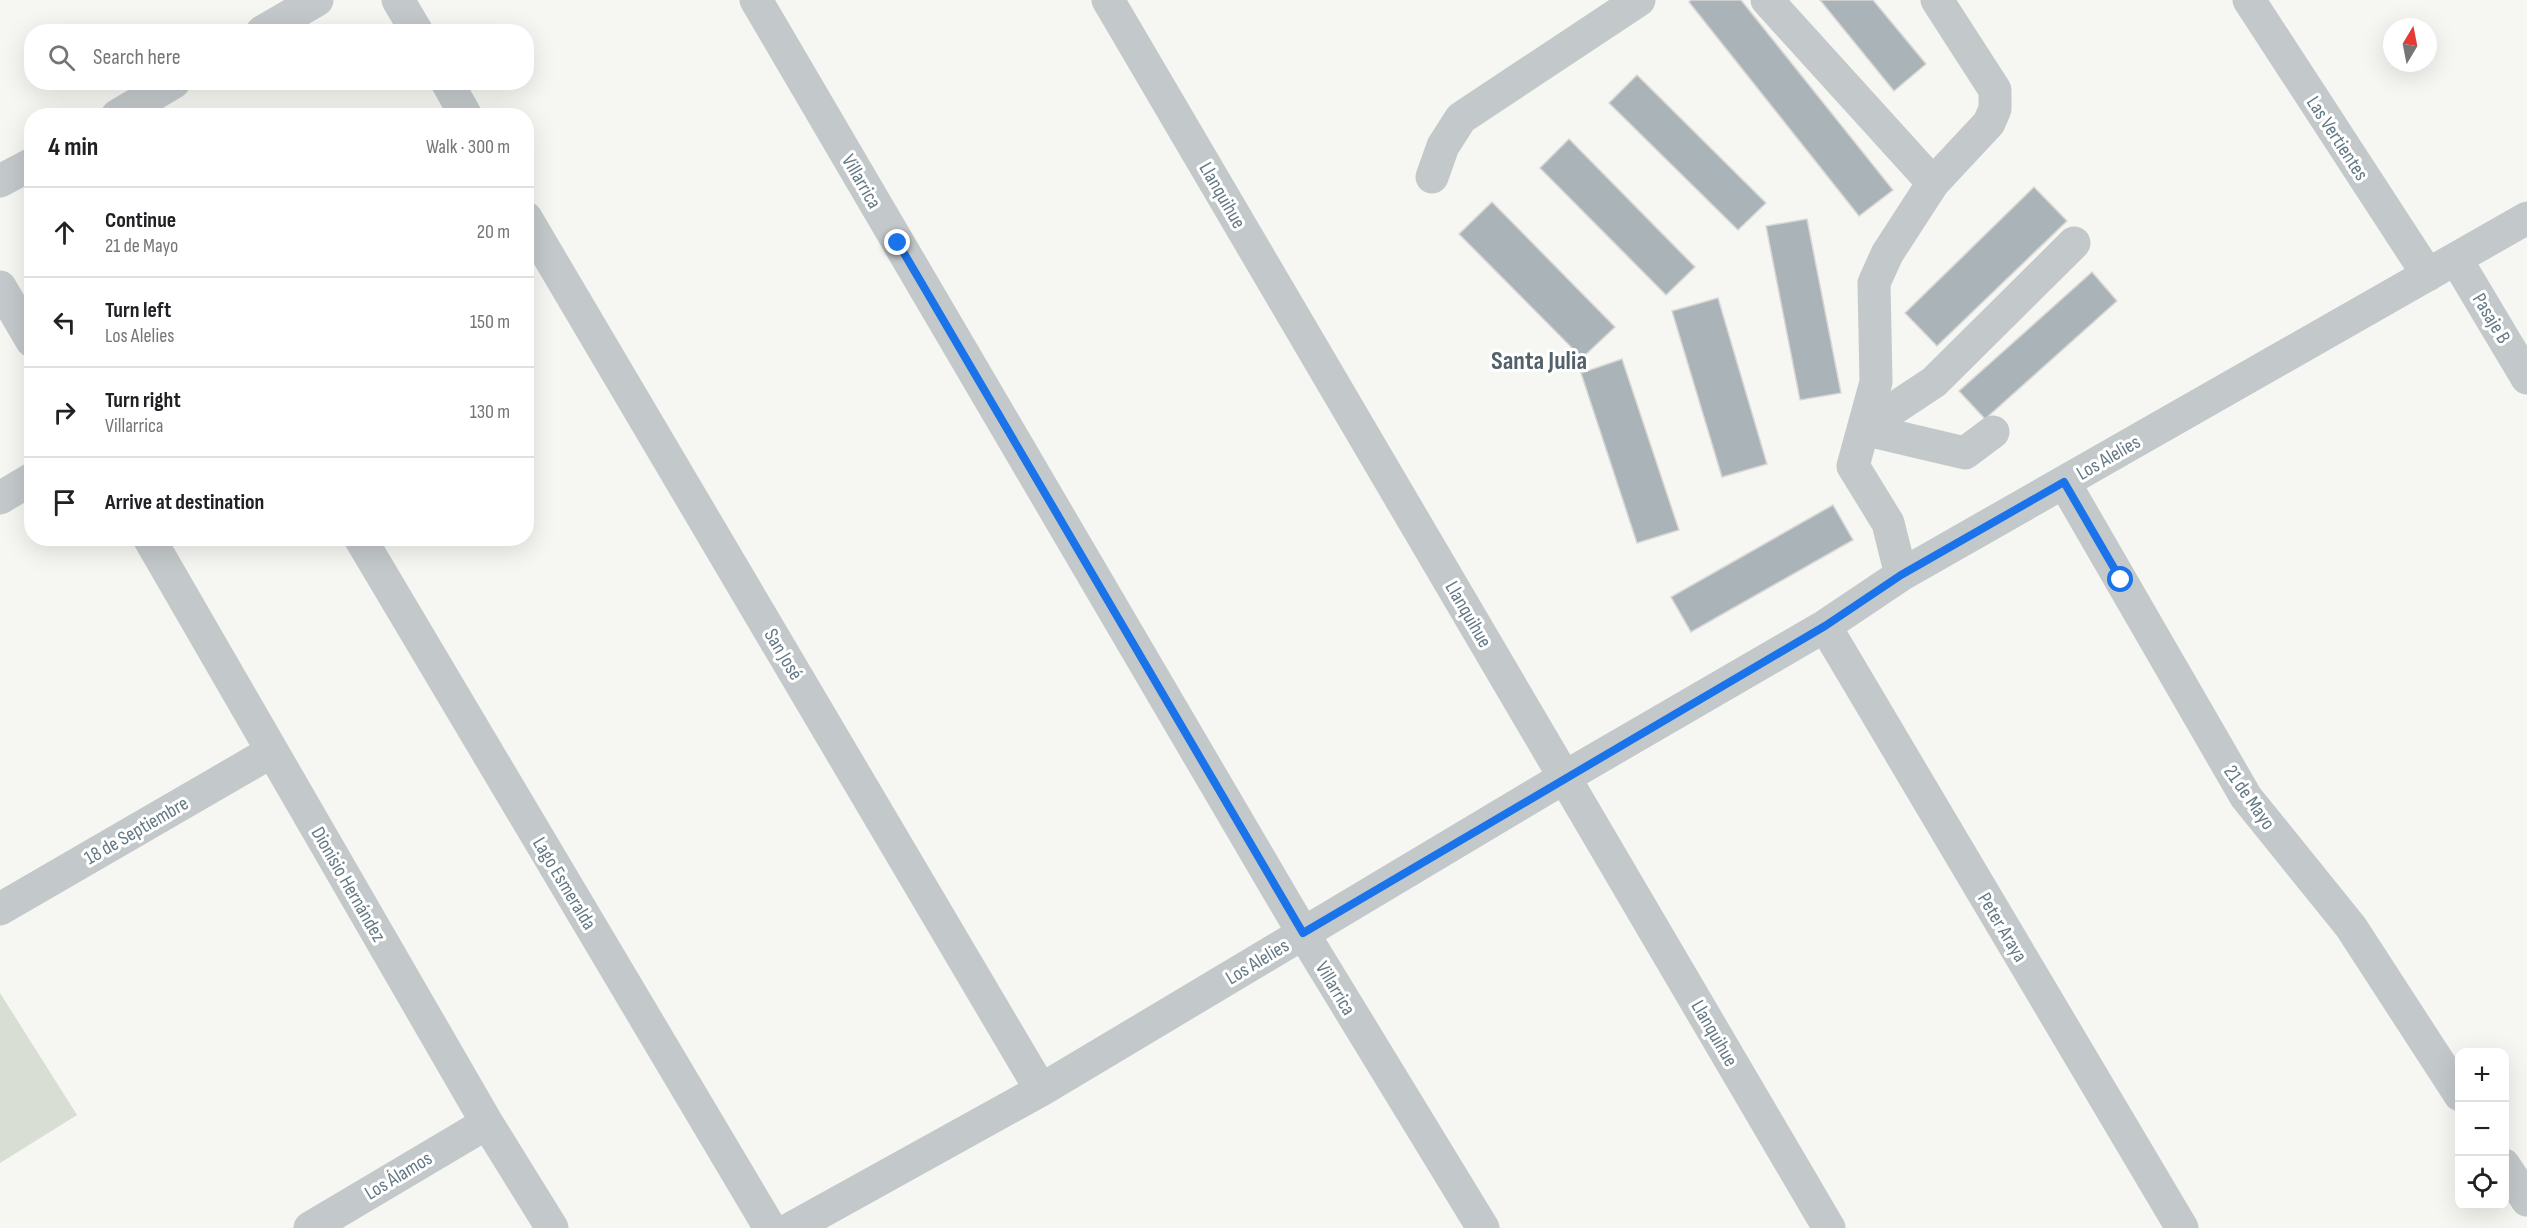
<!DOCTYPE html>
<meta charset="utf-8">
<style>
body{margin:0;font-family:"Sofia Sans Condensed",sans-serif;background:#f2f2f2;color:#202124}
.controls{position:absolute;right:18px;bottom:18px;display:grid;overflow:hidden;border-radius:12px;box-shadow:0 6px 24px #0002}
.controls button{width:54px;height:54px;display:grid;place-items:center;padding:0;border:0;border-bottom:2px solid #e0e0e0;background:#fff;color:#202124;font:30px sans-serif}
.compass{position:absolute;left:2383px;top:18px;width:54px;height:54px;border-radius:50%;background:#fff;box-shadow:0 6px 24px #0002;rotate:10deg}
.stop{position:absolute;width:18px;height:18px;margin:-14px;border:4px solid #1a73e8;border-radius:50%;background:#fff}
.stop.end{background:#1a73e8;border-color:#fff;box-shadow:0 2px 6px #0008}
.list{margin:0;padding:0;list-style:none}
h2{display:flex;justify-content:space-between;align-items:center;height:78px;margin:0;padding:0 24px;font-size:26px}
h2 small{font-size:20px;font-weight:400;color:#757577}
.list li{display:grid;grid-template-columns:39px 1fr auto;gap:18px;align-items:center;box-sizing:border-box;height:90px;padding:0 24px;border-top:2px solid #e0e0e0}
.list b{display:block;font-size:22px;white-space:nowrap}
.list p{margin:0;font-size:20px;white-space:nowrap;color:#757577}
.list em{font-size:20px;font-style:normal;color:#757577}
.icon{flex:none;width:33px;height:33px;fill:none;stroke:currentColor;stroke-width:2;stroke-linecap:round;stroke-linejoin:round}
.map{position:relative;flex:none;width:2527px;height:1228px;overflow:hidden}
.search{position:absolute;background:#fff;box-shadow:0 6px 24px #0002;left:24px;top:24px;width:510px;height:66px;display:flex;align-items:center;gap:15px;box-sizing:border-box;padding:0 21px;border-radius:24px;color:#757577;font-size:22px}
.panel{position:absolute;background:#fff;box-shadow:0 6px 24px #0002;left:24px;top:108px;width:510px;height:438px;border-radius:24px}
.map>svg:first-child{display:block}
.green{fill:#d8ded3}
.building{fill:#aab4b8;stroke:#d8d7d5;stroke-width:1.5}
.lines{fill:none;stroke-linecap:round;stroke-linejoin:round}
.minor{stroke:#c3c8ca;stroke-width:33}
.route{stroke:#1a73e8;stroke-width:8}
.labels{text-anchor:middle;stroke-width:6;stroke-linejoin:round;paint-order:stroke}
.street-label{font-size:20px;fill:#647985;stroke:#fff}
.district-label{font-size:26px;font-weight:bold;fill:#52616a;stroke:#fff}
</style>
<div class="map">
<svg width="2527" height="1228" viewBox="0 0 2527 1228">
<rect width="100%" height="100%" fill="#f6f6f2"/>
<path class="green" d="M0 993 77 1115 0 1163Z"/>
<path class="building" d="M1691 0H1741L1893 190 1859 216 1689 2Z
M1820 0H1873L1926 64 1894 91Z
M1637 75 1766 203 1738 230 1609 103Z
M1569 139 1695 267 1666 295 1540 168Z
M2034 187 2067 221 1937 346 1905 313Z
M1492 202 1615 327 1582 358 1459 234Z
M1807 219 1841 393 1800 400 1766 226Z
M2092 272 2117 301 1985 419 1959 391Z
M1718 298 1767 464 1722 477 1672 311Z
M1622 359 1679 530 1637 543 1581 373Z
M1833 505 1853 540 1691 632 1671 597Z"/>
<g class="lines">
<path class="minor" d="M398 0 417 32
M756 0 1303 933 1483 1228
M1108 0 1829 1228
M1767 0 1933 183
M2249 0 2428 275
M262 32 317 0
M447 82 466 116
M117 116 174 82
M1432 177 1443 146 1461 118 1639 0
M0 181 32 164
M526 218 1041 1090
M2456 259 2527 378
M0 287 32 341
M1993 432 1965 453 1863 429 1934 382 2074 243
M2064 482 2246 797 2351 927 2460 1095
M0 498 32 479
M149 538 487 1123 552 1228
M360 538 770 1228
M1901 575 1888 523 1853 466 1876 382 1874 283 1887 254 1933 183 1989 123 1995 109V90L1937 0
M1825 626 2182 1228
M0 909 271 752
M2504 1165 2527 1200
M310 1228 487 1123
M792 1228 1041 1090 1565 777 1825 626 1901 575 2527 218"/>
</g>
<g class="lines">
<path class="route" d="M898 243 1303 933 1825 626 1901 575 2064 482 2121 580"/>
</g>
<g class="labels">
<g class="street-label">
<text transform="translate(2338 138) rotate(57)" y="7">Las Vertientes</text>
<text transform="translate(862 181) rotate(60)" y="7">Villarrica</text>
<text transform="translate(1223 195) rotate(60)" y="7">Llanquihue</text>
<text transform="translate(2492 318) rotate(59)" y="7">Pasaje B</text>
<text transform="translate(2108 457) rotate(-30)" y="7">Los Alelies</text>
<text transform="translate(1469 614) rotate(60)" y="7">Llanquihue</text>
<text transform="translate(784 654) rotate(59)" y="7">San José</text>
<text transform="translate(2250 797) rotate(55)" y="7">21 de Mayo</text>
<text transform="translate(136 830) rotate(-30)" y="7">18 de Septiembre</text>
<text transform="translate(565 883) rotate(59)" y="7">Lago Esmeralda</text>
<text transform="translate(349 884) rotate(60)" y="7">Dionisio Hernández</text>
<text transform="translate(2003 927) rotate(59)" y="7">Peter Araya</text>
<text transform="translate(1257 961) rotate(-31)" y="7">Los Alelies</text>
<text transform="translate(1336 988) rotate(59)" y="7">Villarrica</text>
<text transform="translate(1715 1033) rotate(60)" y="7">Llanquihue</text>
<text transform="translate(398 1175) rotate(-31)" y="7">Los Álamos</text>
</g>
<g class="district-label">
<text x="1539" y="369">Santa Julia</text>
</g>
</g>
</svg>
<div class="controls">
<button>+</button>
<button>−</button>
<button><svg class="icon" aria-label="locate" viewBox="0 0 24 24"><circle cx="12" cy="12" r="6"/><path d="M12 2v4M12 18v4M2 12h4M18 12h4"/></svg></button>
</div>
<svg class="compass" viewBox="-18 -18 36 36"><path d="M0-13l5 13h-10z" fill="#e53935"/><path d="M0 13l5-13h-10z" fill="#757577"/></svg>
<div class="stop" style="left:2121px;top:580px"></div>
<div class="stop end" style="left:898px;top:243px"></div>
<div class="search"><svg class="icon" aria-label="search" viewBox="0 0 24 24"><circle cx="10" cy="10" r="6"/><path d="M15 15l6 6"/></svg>Search here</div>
<section class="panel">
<h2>4 min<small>Walk · 300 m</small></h2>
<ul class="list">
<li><svg class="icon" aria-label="ahead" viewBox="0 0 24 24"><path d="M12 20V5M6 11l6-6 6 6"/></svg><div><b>Continue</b><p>21 de Mayo</p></div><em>20 m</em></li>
<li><svg class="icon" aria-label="left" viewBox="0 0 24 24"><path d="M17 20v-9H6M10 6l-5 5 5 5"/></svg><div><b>Turn left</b><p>Los Alelies</p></div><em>150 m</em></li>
<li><svg class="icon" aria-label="right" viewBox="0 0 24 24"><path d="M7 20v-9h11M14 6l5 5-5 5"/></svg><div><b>Turn right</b><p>Villarrica</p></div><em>130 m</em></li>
<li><svg class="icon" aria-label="arrive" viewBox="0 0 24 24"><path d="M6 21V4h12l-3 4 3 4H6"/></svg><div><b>Arrive at destination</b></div></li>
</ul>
</section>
</div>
